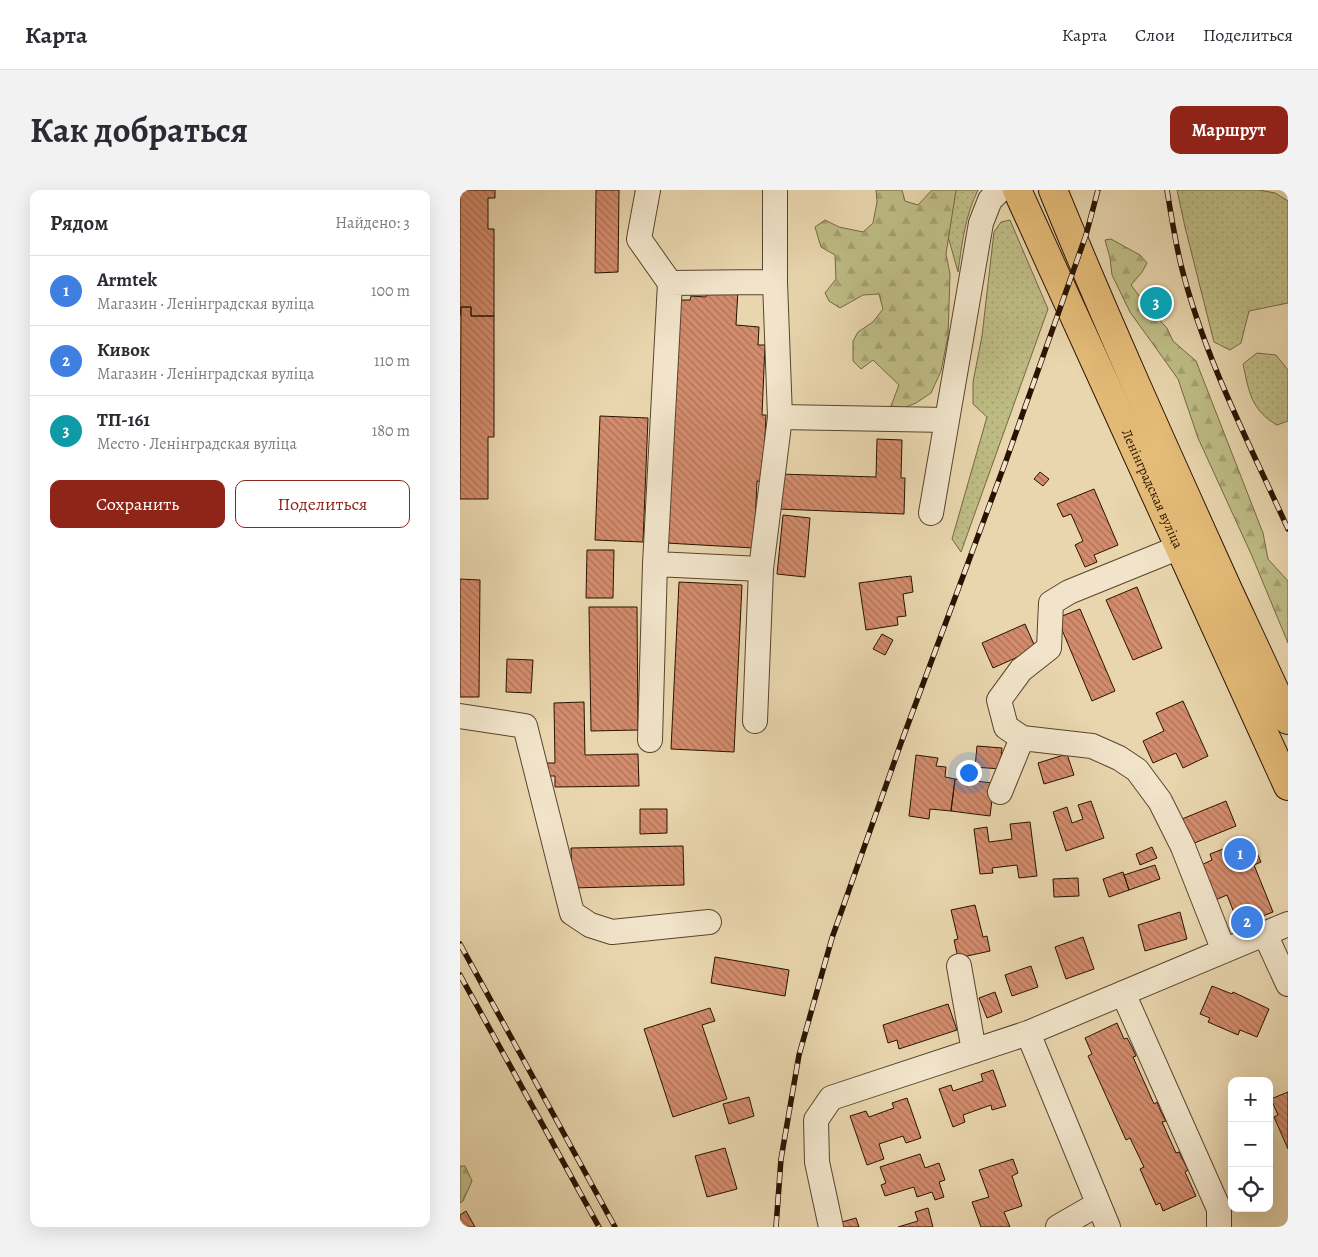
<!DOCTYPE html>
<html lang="ru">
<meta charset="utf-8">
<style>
body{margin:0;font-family:Alegreya,serif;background:#f2f2f3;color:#2b2b33}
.controls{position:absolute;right:15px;bottom:15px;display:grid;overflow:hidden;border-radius:10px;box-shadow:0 5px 20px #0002}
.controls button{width:45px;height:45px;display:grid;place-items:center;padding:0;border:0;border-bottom:1px solid #e1e1e2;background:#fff;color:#2b2b33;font:25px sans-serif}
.you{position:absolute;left:508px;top:582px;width:18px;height:18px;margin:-12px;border:4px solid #fff;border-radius:50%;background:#1a73e8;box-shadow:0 0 0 8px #1a73e833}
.badge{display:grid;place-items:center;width:32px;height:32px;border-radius:50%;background:#8f2418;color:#fff;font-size:16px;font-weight:700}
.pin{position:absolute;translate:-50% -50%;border:2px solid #fff;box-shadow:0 1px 5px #0006}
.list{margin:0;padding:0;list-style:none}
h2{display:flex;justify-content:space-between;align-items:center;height:65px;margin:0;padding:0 20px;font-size:21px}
h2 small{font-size:16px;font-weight:400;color:#7c7c81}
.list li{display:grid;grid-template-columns:32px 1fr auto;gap:15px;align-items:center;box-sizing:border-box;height:70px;padding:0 20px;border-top:1px solid #e1e1e2}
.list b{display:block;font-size:19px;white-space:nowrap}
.list p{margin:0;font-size:16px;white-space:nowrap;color:#7c7c81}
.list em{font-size:16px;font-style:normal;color:#7c7c81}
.actions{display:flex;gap:10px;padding:15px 20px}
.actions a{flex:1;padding:11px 0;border:1px solid #8f2418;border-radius:10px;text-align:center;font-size:18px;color:#8f2418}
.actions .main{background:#8f2418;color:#fff}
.icon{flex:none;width:28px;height:28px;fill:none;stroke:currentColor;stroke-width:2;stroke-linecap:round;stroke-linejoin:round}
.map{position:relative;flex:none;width:828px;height:1037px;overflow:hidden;border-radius:10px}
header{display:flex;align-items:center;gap:30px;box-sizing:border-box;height:70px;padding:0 25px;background:#fff;border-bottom:1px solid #e1e1e2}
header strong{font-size:24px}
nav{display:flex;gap:28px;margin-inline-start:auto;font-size:18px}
.intro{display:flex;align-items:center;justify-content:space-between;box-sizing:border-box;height:120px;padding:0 30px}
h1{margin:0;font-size:35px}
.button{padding:12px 22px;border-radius:10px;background:#8f2418;color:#fff;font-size:18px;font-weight:700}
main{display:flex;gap:30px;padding:0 30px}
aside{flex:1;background:#fff;border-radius:10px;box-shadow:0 5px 20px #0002}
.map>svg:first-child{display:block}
.grass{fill:url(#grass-dots);stroke:#746842}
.forest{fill:url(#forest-firs);stroke:#746842}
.building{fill:url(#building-back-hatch);stroke:#291300}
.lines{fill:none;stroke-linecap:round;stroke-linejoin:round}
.minor-casing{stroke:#59442c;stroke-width:26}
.major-casing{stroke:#291300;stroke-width:30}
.minor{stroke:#f1e4ca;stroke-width:24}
.major{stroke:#e4bb77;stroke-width:28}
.rail-casing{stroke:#291300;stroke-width:5.5}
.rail{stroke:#f1e4ca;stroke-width:4;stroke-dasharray:11;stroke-linecap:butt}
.labels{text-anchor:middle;stroke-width:4;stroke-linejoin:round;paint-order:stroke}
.street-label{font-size:14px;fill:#291300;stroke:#f1e4ca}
</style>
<header>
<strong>Карта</strong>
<nav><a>Карта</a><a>Слои</a><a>Поделиться</a></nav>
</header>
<div class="intro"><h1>Как добраться</h1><a class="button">Маршрут</a></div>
<main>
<aside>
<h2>Рядом<small>Найдено: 3</small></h2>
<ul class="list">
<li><span class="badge" style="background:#3f7fe0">1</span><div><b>Armtek</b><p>Магазин · Ленінградская вуліца</p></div><em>100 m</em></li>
<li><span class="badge" style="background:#3f7fe0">2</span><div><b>Кивок</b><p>Магазин · Ленінградская вуліца</p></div><em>110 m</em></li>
<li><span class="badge" style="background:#0f9aa8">3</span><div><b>ТП-161</b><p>Место · Ленінградская вуліца</p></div><em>180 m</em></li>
</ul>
<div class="actions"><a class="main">Сохранить</a><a>Поделиться</a></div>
</aside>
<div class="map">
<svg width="828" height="1037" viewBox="0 0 828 1037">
<defs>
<pattern id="grass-dots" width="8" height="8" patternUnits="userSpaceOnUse" patternTransform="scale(1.25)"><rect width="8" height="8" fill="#bebc85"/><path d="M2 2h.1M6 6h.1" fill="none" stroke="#a3a171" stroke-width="1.8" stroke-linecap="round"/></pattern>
<pattern id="forest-firs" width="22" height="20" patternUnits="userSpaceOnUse" patternTransform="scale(1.25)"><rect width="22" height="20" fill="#bebc85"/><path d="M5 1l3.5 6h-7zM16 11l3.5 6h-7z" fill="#a3a171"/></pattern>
<pattern id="building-back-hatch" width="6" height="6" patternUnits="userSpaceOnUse" patternTransform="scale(1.25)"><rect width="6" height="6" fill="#d38c6d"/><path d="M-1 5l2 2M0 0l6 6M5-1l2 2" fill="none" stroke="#ab7157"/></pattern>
</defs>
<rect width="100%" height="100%" fill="#e9d6ae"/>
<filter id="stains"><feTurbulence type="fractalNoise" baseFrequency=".004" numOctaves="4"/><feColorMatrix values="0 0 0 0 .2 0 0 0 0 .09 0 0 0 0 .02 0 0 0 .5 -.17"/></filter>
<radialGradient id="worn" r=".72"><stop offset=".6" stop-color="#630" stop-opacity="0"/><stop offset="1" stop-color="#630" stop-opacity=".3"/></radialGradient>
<path class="grass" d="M475 0H518C505 26 502 53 498 82Z
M717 0H799L815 3 828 11V113L789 121 781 153 770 160 754 152 725 37Z
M550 30 588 119 501 362 492 349 527 227 513 214V192L522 146 534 42 541 32Z
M797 163 816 165 828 180V231L817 235C791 220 789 202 783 174Z"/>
<path class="forest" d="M416 0H442L445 11 458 15 472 0H496L486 64 490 84 488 146 481 181 471 203 456 213 441 219 431 216 439 195 413 170 401 179 393 171V151L398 142 413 132 423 119 419 104 403 105 380 118 369 111 365 103 376 89 375 65 361 57 355 37 365 30 379 37 403 42 413 33 417 12Z
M651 49 680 65 687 73 682 82 671 95 688 118 707 138 713 151 736 171 803 343 808 369 828 391V453L792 366 738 248 718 189 670 122 652 85 650 68 645 50Z
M0 976H5L12 991 3 1011 0 1013Z"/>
<path class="building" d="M0 0H35V8H28V39H34V126H11V117H1L0 126Z
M136 0H159L158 82 135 83Z
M247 98 278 100 276 135 299 137 298 155H305L302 225H306L303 292 297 291 294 358 206 353 219 110H230L231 106 246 107Z
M698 99 707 122 694 127 684 104Z
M1 117H11V126H34V247H28V309H0Z
M140 226 188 228 183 352 135 350Z
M417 249 442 250 441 288H445L444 324 318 319 319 284 416 287Z
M580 282 589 289 583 296 574 289Z
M634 299 658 355 634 365 637 372 625 377 615 355 623 351 611 324 603 327 597 314Z
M323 325 350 328 345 387 317 384Z
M127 360H154L153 408H126Z
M451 386 453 402 443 404 446 426 437 427 438 435 406 440 399 393Z
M0 389 20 390 19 507H0Z
M219 392 282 395 274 562 211 559Z
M677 397 702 458 673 470 646 410Z
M129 417H177L178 540 131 541Z
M620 419 655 501 632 511 597 428Z
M565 434 576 459 533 478 522 453Z
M422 444 433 450 425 465 413 459Z
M47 469 73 470 71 503 46 502Z
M723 511 748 566 723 578 716 563 693 573 683 551 704 541 696 523Z
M124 512 125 565 178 564 179 596 95 597V586H87V573H95L94 513Z
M517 556 542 558 540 579 515 577Z
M607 564 614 585 584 594 578 573Z
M456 565 478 568 476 576 486 577 485 587 495 589 491 621 470 619 469 629 449 626Z
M495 589 534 593 530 626 491 621Z
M631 611 644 648 606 661 593 622 607 617 612 633 623 629 618 615Z
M766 611 776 636 732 654 722 629Z
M180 619H207V643L180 644Z
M570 632 577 686 559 688 557 675 532 678 533 683 520 684 514 639 527 637 529 652 552 649 550 634Z
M784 651 790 666 797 663 801 672 794 675 813 722 779 735 767 705 753 711 739 676 752 670 750 664Z
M223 656 224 695 112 698 111 658Z
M692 657 697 668 680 675 676 664Z
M695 675 700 689 669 700 664 685Z
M663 682 669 700 649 707 643 689Z
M618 688 619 706 594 707 593 689Z
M515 715 523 747 527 746 530 761 498 768 494 750 498 749 491 720Z
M720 722 727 749 685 761 678 735Z
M623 747 634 779 606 789 595 757Z
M255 767 329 780 325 806 251 793Z
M571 776 578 797 552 806 545 785Z
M752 796 772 804 773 802 809 819 797 847 780 840 778 845 748 832 750 828 740 824Z
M535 802 542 822 527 828 519 808Z
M488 814 497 840 439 859 437 850 428 853 423 835Z
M250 818 255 831 242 835 267 909 213 927 184 839Z
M657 833 664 849 667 848 672 857 676 866 673 867 694 914 697 912 701 922 706 931 702 932 716 963 719 962 728 980 725 982 736 1006 703 1021 700 1013 696 1015 680 979 684 977 670 948 666 950 628 866 632 864 625 848Z
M533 880 546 916 532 920 531 915 503 925 505 932 493 937 479 899 491 895 493 901 523 891 521 884Z
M828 902V959L814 927 818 925 811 909Z
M289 907 294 926 269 934 263 914Z
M447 908 461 948 446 953 443 946 419 954 424 969 407 975 390 926 406 921 409 927 434 918 432 913Z
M265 958 277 999 247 1007 235 966Z
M460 964 465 978 479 973 485 990 479 992 484 1007 475 1010 472 1002 457 1007 454 997 425 1006 421 995 426 993 420 977Z
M553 969 558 983 552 986 562 1016 544 1022 550 1037H521L512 1012 529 1007 519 980Z
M468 1018 473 1037H438L458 1031 455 1022Z
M6 1021 15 1037H0V1025Z
M396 1028 399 1037H383L382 1032Z"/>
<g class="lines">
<g class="minor-casing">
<path id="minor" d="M188 0 179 49 210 93
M315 0V92L320 227 487 230
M315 92 210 93 195 374 301 379 320 227
M471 323 521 33 530 10 540 0
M720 357 609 402 591 413 589 458 561 480 539 510 546 537 562 548 632 556 659 568 677 580 700 611 723 657 764 761
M0 526 65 536 112 723 130 735 152 742 249 732
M295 531 301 379
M190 550 195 374
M540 602 562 548
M805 744 828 794
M499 776 514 861
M663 803 759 1019V1037
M568 843 648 1037
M371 1037 357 972 356 930 371 908 568 843 828 734
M598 1037 638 1014"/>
</g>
<g class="major-casing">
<g id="major">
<path id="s1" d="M557 0 828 596"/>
<path d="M593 0C648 135 709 269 769 402 789 445 809 487 828 530"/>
</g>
</g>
<use href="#minor" class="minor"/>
<use href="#major" class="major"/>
<g class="rail-casing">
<path id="rail" d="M707 0C711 25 715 50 721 75 744 167 789 253 828 339
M0 754 155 1037
M0 785 139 1037
M316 1037 321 969 339 865 372 748 441 553 547 268 626 45 638 0"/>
</g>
<use href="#rail" class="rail"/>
</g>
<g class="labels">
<g class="street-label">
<text dy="5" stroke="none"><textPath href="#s1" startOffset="328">Ленінградская вуліца</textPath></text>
</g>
</g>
<rect width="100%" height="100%" filter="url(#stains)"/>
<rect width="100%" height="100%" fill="url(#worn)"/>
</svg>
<div class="controls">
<button>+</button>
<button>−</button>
<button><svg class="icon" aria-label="locate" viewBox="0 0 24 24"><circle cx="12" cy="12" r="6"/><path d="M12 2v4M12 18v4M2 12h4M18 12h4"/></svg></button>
</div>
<div class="you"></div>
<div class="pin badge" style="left:780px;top:664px;background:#3f7fe0">1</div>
<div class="pin badge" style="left:787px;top:732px;background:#3f7fe0">2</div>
<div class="pin badge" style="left:696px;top:113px;background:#0f9aa8">3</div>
</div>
</main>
